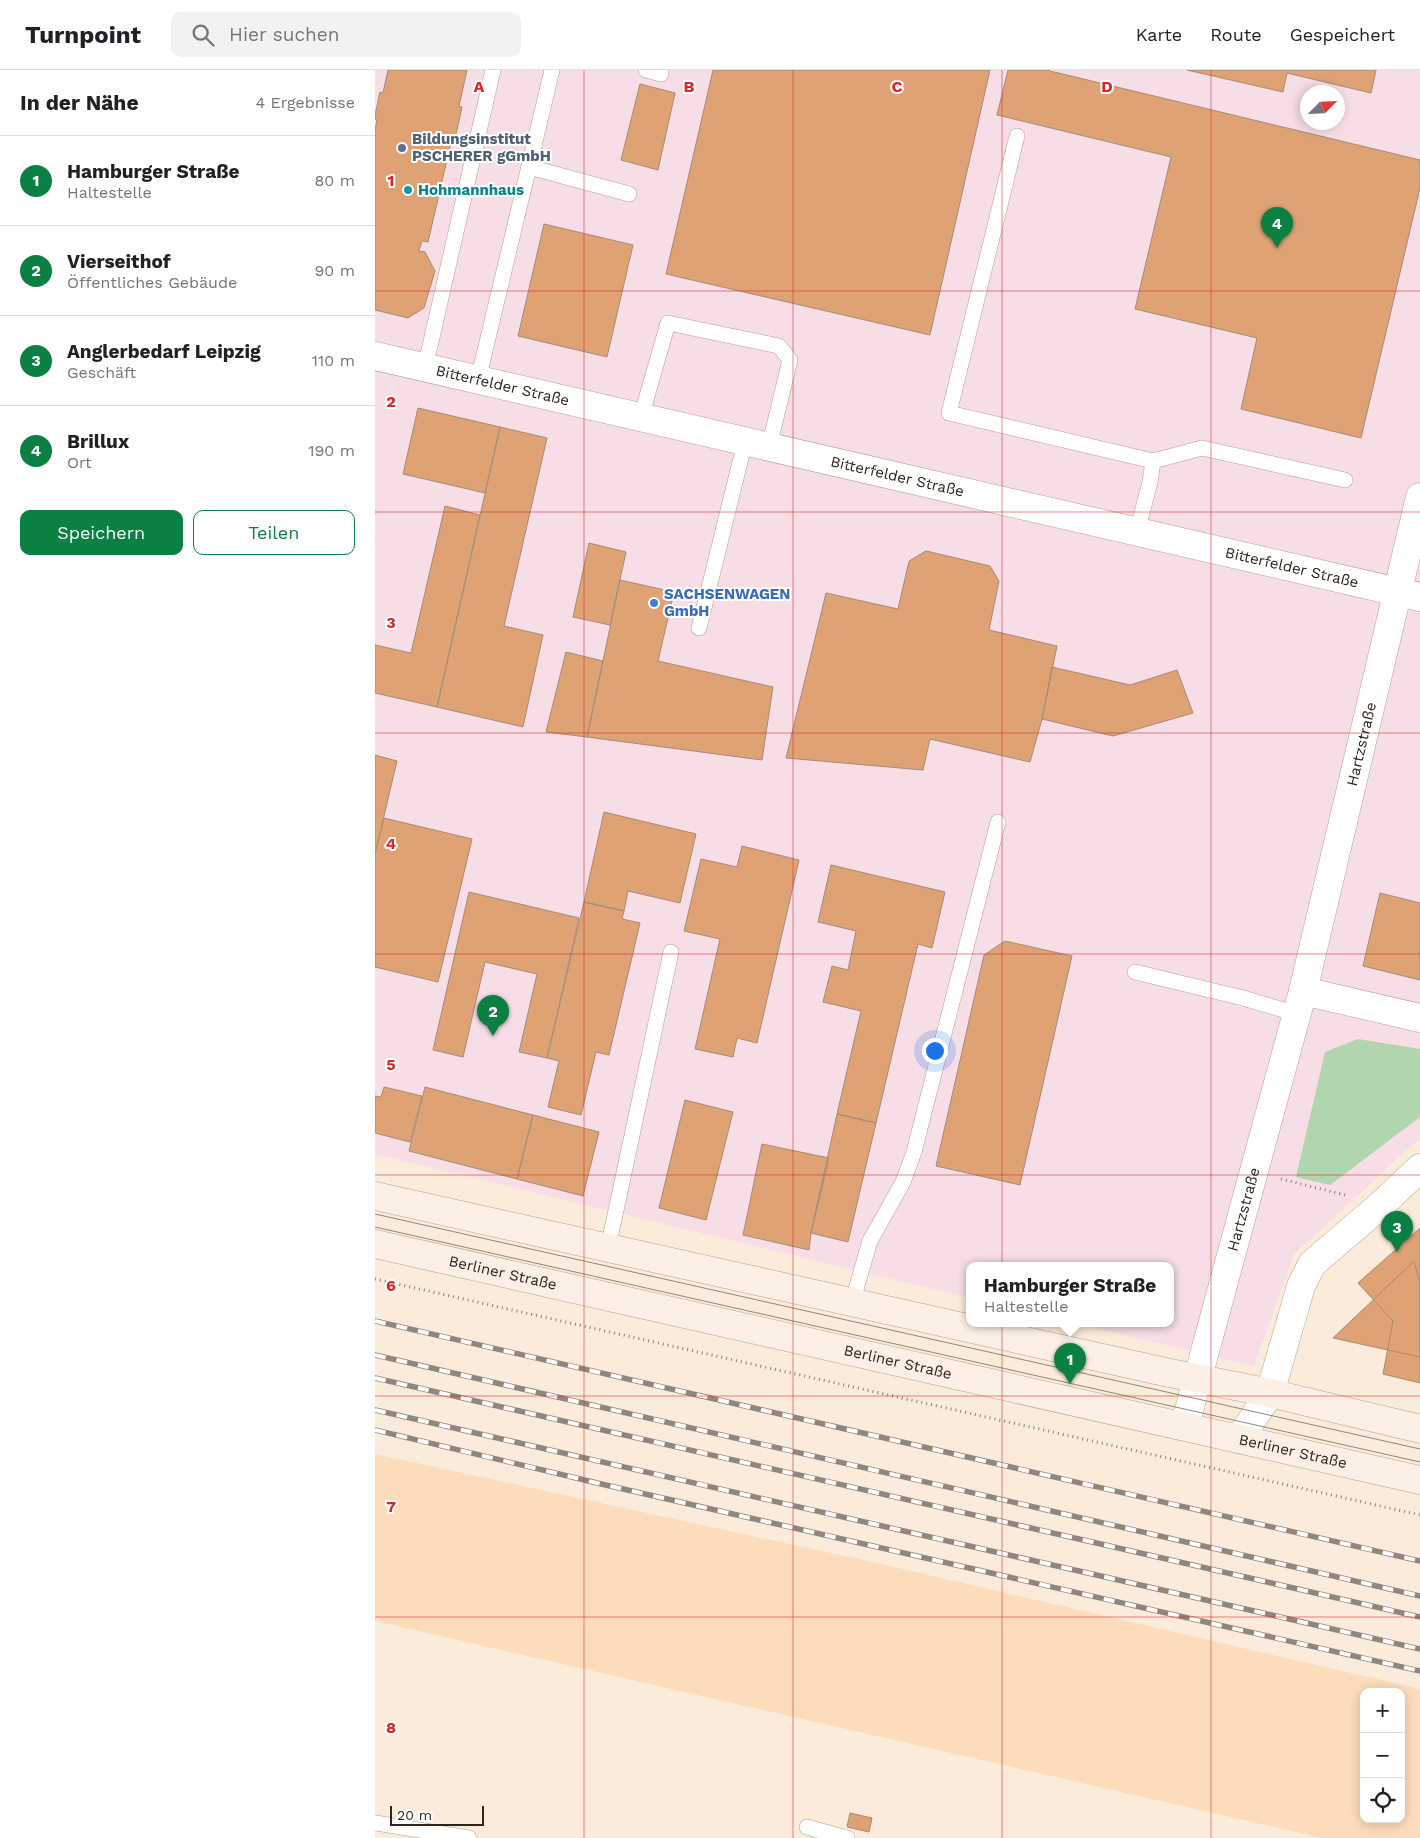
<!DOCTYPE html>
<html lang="de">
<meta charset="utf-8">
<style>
body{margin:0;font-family:"Work Sans",sans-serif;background:#f2f2f2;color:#202124}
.controls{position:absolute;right:15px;bottom:15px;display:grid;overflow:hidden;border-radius:10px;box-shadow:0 2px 12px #0003}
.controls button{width:45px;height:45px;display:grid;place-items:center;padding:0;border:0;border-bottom:1px solid #e0e0e0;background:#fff;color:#202124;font:25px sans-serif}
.compass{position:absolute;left:925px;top:15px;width:45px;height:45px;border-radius:50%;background:#fff;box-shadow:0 2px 12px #0003;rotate:66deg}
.scale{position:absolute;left:15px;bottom:12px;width:94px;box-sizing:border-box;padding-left:5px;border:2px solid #2e241a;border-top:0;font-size:14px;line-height:18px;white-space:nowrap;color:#2e241a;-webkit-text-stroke:4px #fff;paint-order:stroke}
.you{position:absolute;left:559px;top:980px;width:18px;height:18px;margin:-12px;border:4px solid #fff;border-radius:50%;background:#1a73e8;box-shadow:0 0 0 8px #1a73e833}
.badge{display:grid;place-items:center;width:32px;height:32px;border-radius:50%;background:#0b8043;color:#fff;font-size:16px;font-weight:700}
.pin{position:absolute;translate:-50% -41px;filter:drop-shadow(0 1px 2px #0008)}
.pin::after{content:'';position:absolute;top:26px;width:18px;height:15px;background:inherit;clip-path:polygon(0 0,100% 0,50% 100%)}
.popup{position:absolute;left:591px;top:1192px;width:208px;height:65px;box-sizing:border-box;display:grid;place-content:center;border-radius:10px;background:#fff;filter:drop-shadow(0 1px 4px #0005);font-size:16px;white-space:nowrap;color:#757577}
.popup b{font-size:19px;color:#202124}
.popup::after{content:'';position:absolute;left:50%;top:100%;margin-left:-10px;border:10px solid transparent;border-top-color:#fff}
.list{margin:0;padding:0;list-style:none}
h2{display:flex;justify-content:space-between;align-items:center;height:65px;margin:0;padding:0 20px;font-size:21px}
h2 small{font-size:16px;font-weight:400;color:#757577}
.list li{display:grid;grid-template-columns:32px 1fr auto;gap:15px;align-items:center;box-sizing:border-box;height:90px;padding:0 20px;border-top:1px solid #e0e0e0}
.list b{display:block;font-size:19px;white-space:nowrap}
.list p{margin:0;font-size:16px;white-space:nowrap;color:#757577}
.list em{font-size:16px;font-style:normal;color:#757577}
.actions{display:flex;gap:10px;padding:15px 20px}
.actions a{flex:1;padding:11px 0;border:1px solid #0b8043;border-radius:10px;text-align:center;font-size:18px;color:#0b8043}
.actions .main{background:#0b8043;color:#fff}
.icon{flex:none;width:28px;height:28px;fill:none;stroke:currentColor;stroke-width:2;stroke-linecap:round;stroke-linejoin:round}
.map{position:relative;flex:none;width:1045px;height:1768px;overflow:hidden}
header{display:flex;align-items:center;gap:30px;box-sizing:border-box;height:70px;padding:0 25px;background:#fff;border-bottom:1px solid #e0e0e0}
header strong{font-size:24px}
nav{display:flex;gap:28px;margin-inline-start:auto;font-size:18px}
.search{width:350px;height:45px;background:#f2f2f2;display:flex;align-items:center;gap:12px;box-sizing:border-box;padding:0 18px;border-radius:10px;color:#757577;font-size:19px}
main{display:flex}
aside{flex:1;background:#fff}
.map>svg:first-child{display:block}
.built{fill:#fcdcba;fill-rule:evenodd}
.industrial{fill:#f6dde6;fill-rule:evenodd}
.green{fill:#b1d5ae}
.building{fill:#dfa275;stroke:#a88a75}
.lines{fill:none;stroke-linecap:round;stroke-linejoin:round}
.service-casing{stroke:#b9a085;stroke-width:16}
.minor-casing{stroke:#b9a085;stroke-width:29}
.secondary-casing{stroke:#b9a085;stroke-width:29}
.path{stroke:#8c7f72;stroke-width:3;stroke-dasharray:1 4;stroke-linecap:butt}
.service{stroke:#fff;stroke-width:15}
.minor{stroke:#fff;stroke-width:28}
.secondary{stroke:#fcefe6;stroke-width:28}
.tram{stroke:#928579;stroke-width:1}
.rail-casing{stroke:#928579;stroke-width:5.5}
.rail{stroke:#fff;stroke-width:4;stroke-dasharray:11;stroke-linecap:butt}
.grid{fill:none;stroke:#d62828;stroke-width:1;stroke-opacity:0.55}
.service-dot{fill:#5c6f8a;stroke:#fff;stroke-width:2}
.culture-dot{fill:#0f9aa8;stroke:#fff;stroke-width:2}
.shop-dot{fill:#3f7fe0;stroke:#fff;stroke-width:2}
.labels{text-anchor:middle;stroke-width:4;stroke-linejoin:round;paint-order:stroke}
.service-label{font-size:15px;font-weight:bold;fill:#4e5e75;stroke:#fff;text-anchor:start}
.culture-label{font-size:15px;font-weight:bold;fill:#0d838f;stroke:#fff;text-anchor:start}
.street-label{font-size:15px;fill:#2e241a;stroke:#fff}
.shop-label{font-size:15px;font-weight:bold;fill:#366cbe;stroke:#fff;text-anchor:start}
.grid-label{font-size:16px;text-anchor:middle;font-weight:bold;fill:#d62828;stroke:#fff;stroke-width:4;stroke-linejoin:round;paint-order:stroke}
</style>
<header>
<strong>Turnpoint</strong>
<div class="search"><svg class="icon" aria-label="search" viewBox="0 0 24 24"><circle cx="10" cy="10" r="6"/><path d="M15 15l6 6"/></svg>Hier suchen</div>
<nav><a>Karte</a><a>Route</a><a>Gespeichert</a></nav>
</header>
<main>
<aside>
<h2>In der Nähe<small>4 Ergebnisse</small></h2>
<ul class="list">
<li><span class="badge">1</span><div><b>Hamburger Straße</b><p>Haltestelle</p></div><em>80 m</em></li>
<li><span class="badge">2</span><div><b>Vierseithof</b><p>Öffentliches Gebäude</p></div><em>90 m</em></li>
<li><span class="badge">3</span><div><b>Anglerbedarf Leipzig</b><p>Geschäft</p></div><em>110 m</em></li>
<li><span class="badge">4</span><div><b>Brillux</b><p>Ort</p></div><em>190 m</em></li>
</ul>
<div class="actions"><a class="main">Speichern</a><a>Teilen</a></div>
</aside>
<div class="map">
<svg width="1045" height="1768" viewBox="0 0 1045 1768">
<rect width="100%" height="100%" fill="#fbebdb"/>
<path class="built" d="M0 1384 493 1491 1045 1619V1768H947L0 1551ZM989 1622H1026V1749H989Z"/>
<path class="industrial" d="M0 0H1045V1068L919 1184 879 1296 699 1253H795V1195H595V1228L0 1084ZM932 22H962V52H932Z"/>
<path class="green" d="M983 969 1045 979V1047L955 1115 921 1107 950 982Z"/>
<path class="building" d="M13 0H92L84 36 87 37 80 69 77 68 53 172 47 171 44 181 50 182 60 201 49 238 33 248 0 240V60L2 50 0 49V45L5 22 8 23Z
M338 0H615L555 265 291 204Z
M633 0H671L1045 90V118L986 368 866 339 882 268 760 239 796 87 622 45Z
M812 0H1001L996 23 912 3 908 22Z
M265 14 300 23 283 100 246 90Z
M169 154 258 175 232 287 143 266Z
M43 338 125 357 110 423 28 404Z
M125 357 172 368 129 556 168 565 148 657 62 637Z
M70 436 105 445 62 637 0 623V575L36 583Z
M214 473 251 482 235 555 198 547Z
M551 481 615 496 624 511 614 560 682 576 667 649 655 692 555 669 548 700 411 688 451 523 523 539 534 491Z
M245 510 299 522 283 591 398 617 387 690 212 667Z
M191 582 228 591 212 667 171 662Z
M677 597 755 615 802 600 818 643 738 666 667 649Z
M0 685 22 691 0 784Z
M229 742 321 764 305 833 253 821 249 841 209 832Z
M9 748 97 769 63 912 0 897V784Z
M367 776 424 790 382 973 362 968 358 987 320 979 345 869 309 861 326 789 362 797Z
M456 795 570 822 557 878 543 874 501 1053 462 1044 486 941 448 932 457 896 473 900 481 861 443 852Z
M94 822 204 848 172 988 144 982 162 904 110 892 88 987 58 980Z
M1005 823 1045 833V910L988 896Z
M209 832 249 841 247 849 265 853 234 985 221 982 206 1045 173 1037 184 991 172 988Z
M630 871 697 886 645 1115 561 1096 609 885Z
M9 1017 47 1026 35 1072 0 1063V1026L6 1027Z
M50 1017 158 1045 142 1109 34 1081Z
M310 1030 358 1042 331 1150 284 1138Z
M462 1044 501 1053 473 1172 436 1163Z
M158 1045 224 1062 208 1126 142 1109Z
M387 1074 454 1088 436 1163 434 1180 368 1165Z
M1045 1158V1313L1008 1304 1018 1251 983 1213Z
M1039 1191 1045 1214V1287L958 1268Z
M475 1743 497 1748 494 1762 472 1757Z"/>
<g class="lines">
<g class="service-casing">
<path id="service" d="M271 0 286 4
M642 66 574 343 778 391 827 378 970 410
M154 97 254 124
M50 298 118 0
M103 310 177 0
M266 347 293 253 404 276 415 290 394 377
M762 462 775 412 778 391
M324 558 370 372
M760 902 868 928 922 944
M233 1178 296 882
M477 1233 495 1171 528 1112 539 1082 623 752
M0 1753 94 1768
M432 1757 472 1768"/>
</g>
<g class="minor-casing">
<g id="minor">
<path id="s1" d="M0 286 1045 527"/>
<path d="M928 921 1045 948"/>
<path id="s2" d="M808 1356 814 1340 928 921 1045 427"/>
<path d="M864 1369 895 1323 926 1216 937 1194 1007 1134 1045 1098"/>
</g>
</g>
<g class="secondary-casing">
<g id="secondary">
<path d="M0 1126 790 1302 895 1323 1045 1359"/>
<path id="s3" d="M0 1174 1045 1410"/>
</g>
</g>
<path class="path" d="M906 1109 970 1125
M0 1209 1045 1445"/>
<use href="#service" class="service"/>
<use href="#minor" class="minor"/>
<use href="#secondary" class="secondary"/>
<path class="tram" d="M0 1144 1045 1379
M0 1157 1045 1392"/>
<g class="rail-casing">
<path id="rail" d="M0 1251 1045 1491
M0 1285 1045 1526
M0 1308 1045 1547
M0 1340 1045 1579
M0 1360 222 1413 1045 1601"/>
</g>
<use href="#rail" class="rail"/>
</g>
<path class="grid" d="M209 0V1768M418 0V1768M627 0V1768M836 0V1768M0 221H1045M0 442H1045M0 663H1045M0 884H1045M0 1105H1045M0 1326H1045M0 1547H1045"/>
<circle class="service-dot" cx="27" cy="78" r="5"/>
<circle class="culture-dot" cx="33" cy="120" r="5"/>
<circle class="shop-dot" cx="279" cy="533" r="5"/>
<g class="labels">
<g class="service-label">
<text x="37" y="74">Bildungsinstitut<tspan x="37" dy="17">PSCHERER gGmbH</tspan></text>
</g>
<g class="culture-label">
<text x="43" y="125">Hohmannhaus</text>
</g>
<g class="street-label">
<text dy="5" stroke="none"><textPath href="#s1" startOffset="131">Bitterfelder Straße</textPath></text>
<text dy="5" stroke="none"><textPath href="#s1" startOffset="536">Bitterfelder Straße</textPath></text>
<text dy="5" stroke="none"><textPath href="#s1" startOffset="941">Bitterfelder Straße</textPath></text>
<text dy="5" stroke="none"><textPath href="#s2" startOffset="705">Hartzstraße</textPath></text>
<text dy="5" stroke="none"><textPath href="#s2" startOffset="225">Hartzstraße</textPath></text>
<text dy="5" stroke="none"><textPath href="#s3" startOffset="131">Berliner Straße</textPath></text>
<text dy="5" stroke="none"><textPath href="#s3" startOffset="536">Berliner Straße</textPath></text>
<text dy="5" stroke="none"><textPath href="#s3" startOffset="941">Berliner Straße</textPath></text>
</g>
<g class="shop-label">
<text x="289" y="529">SACHSENWAGEN<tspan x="289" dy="17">GmbH</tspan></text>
</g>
</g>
<g class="grid-label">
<text x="104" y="22">A</text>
<text x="314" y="22">B</text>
<text x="522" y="22">C</text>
<text x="732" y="22">D</text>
<text x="16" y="116">1</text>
<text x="16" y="337">2</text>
<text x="16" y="558">3</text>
<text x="16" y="779">4</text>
<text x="16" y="1000">5</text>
<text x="16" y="1221">6</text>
<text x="16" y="1442">7</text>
<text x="16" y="1663">8</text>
</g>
</svg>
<div class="controls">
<button>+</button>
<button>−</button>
<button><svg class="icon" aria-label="locate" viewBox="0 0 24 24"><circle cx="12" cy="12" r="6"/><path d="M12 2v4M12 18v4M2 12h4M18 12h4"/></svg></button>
</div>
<svg class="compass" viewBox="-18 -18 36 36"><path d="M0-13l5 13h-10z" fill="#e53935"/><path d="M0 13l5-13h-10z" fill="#757577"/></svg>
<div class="scale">20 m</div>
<div class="you"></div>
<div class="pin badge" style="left:695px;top:1314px">1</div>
<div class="popup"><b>Hamburger Straße</b>Haltestelle</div>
<div class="pin badge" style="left:118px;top:966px">2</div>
<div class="pin badge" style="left:1022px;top:1182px">3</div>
<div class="pin badge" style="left:902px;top:178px">4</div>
</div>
</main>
